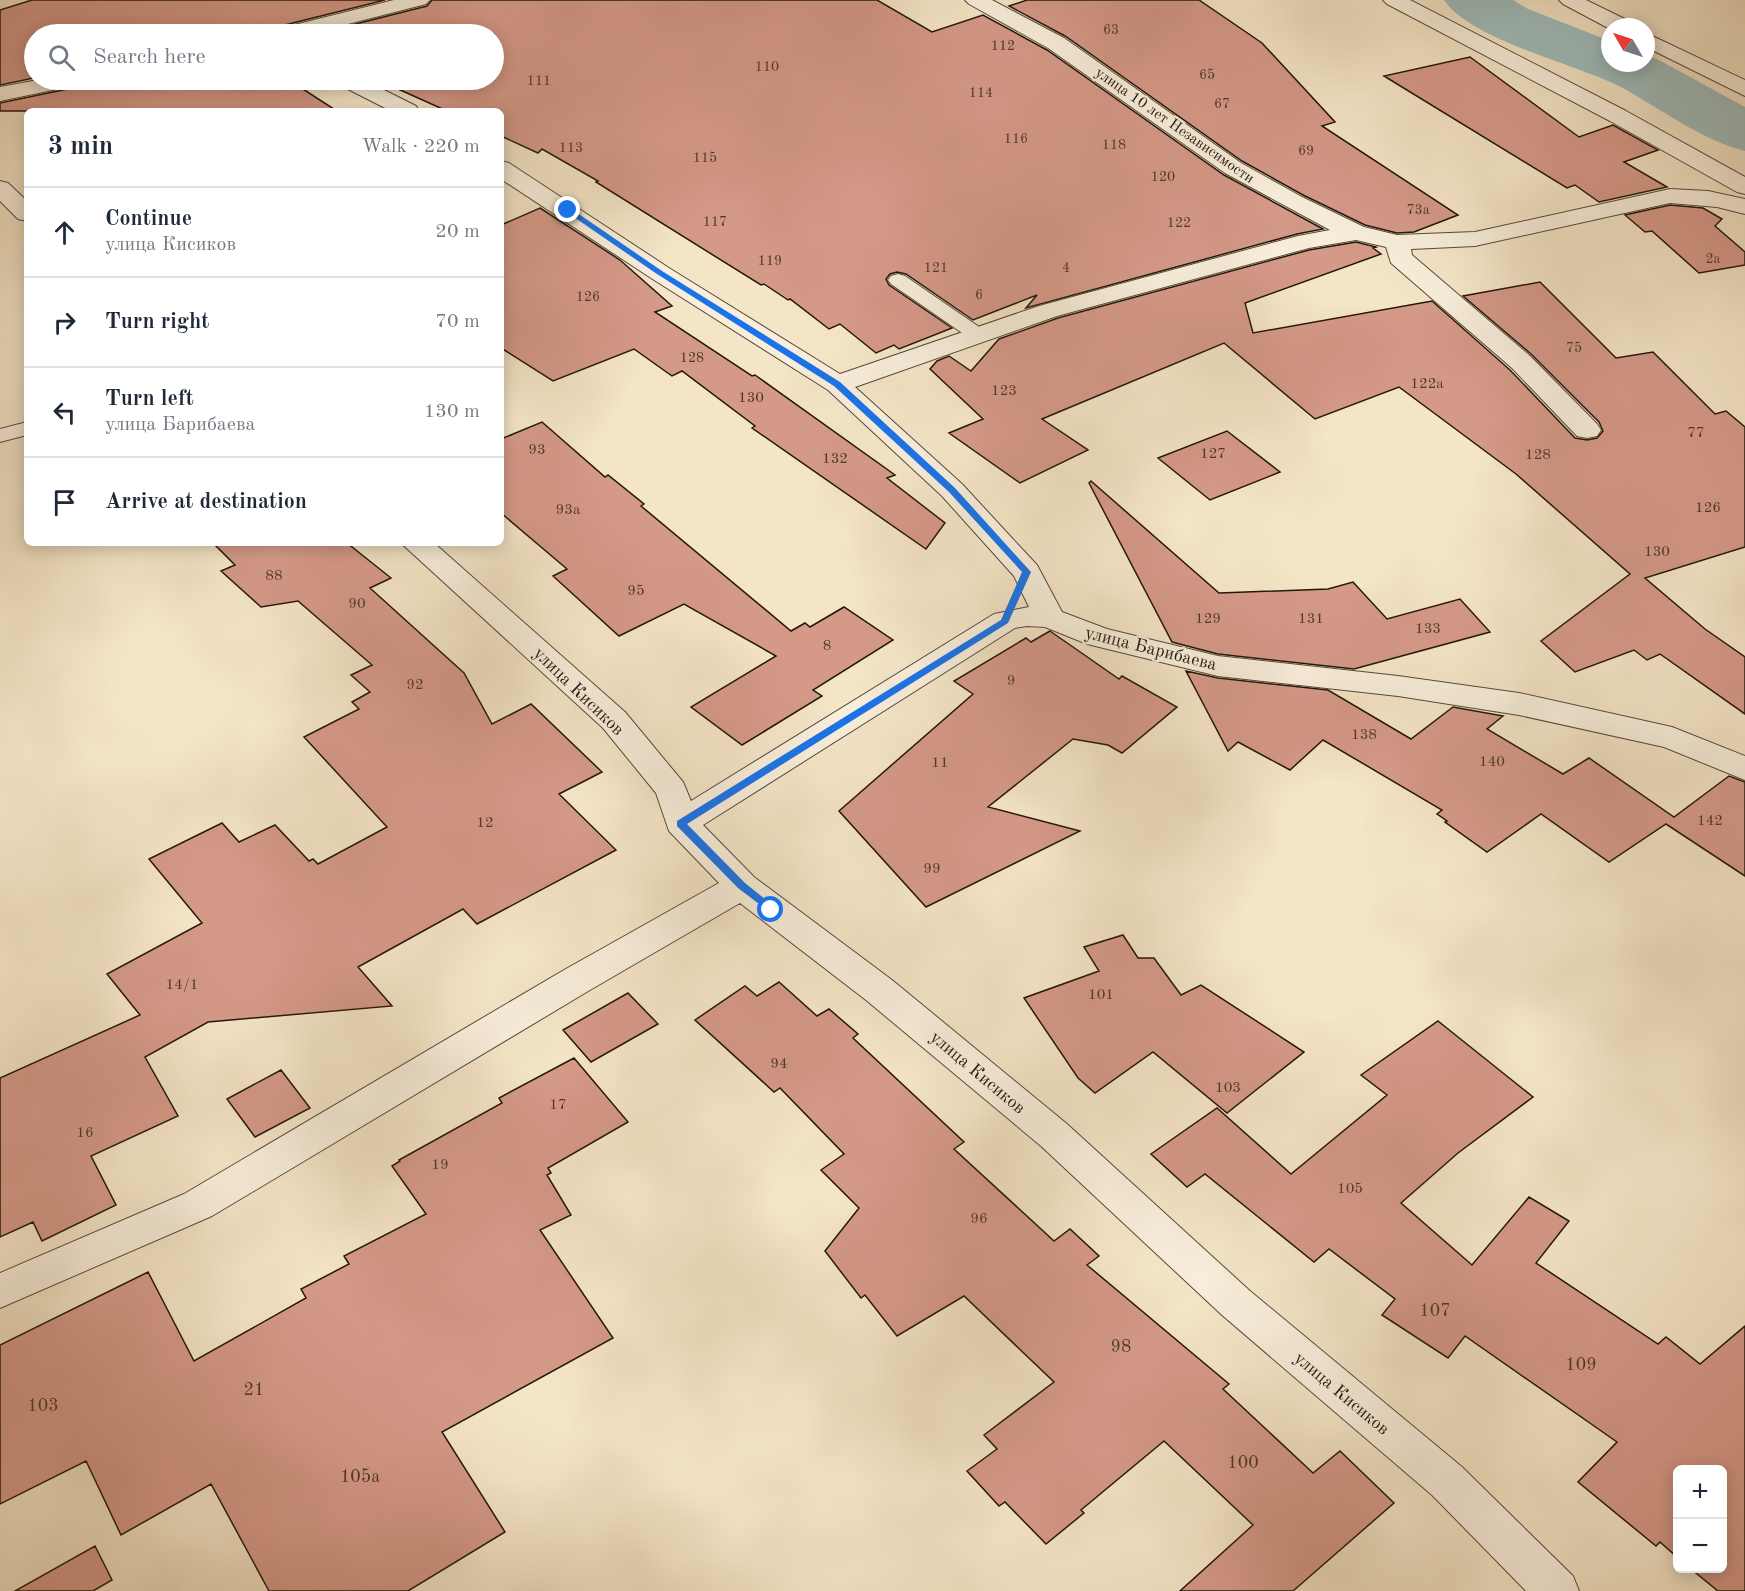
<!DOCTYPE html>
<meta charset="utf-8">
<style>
body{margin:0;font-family:"Old Standard TT",serif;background:#f6f6f7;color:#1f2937}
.controls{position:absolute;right:18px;bottom:18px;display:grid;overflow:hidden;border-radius:9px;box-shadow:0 3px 15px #0003}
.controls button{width:54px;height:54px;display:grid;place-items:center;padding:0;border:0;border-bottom:2px solid #e0e1e3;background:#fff;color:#1f2937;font:30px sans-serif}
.compass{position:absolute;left:1601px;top:18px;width:54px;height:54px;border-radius:50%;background:#fff;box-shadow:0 3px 15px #0003;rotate:309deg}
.stop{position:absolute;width:18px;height:18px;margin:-14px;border:4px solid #1a73e8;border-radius:50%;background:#fff}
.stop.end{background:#1a73e8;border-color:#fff;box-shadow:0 2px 6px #0008}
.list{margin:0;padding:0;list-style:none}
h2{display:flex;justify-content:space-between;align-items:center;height:78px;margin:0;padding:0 24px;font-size:26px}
h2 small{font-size:20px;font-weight:400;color:#747a83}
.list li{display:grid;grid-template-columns:39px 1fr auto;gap:18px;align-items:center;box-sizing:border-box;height:90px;padding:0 24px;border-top:2px solid #e0e1e3}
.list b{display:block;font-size:22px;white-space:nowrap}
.list p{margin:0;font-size:20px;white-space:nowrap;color:#747a83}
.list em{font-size:20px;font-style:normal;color:#747a83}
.icon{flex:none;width:33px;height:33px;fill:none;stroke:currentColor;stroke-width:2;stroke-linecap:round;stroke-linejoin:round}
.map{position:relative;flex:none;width:1745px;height:1591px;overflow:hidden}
.search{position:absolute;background:#fff;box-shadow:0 3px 15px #0003;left:24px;top:24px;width:480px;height:66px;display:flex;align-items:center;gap:15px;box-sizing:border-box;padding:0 21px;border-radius:33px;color:#747a83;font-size:22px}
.panel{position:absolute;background:#fff;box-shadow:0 3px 15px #0003;left:24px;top:108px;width:480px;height:438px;border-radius:9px}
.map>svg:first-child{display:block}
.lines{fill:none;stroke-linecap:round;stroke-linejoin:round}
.river{fill:#9fbdbd;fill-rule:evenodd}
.building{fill:#d59988;stroke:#22170c;stroke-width:1.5}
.service-casing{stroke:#564a3b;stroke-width:2}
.minor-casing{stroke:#564a3b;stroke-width:2}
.service{fill:#f8eedb;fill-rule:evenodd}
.minor{fill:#f8eedb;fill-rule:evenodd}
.route{fill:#1a73e8}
.labels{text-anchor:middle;stroke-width:4.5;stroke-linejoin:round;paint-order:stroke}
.far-number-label{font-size:14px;fill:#4f382b}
.far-street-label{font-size:15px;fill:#22170c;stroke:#f8eedb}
.number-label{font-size:15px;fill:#4f382b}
.street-label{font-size:18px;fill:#22170c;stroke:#f8eedb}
.near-number-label{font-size:18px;fill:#4f382b}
</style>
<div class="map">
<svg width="1745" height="1591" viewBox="0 0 1745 1591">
<rect width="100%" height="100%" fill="#f4e5c7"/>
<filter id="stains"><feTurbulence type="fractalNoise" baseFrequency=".00333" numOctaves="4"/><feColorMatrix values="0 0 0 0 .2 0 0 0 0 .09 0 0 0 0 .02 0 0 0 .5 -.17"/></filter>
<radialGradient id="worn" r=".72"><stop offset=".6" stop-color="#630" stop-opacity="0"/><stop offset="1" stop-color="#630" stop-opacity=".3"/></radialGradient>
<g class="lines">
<path class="river" d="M1444 0H1513L1528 9 1610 41V63H1646V55L1659 60 1745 107V151C1699 139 1660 108 1619 86 1573 63 1471 40 1444 0Z"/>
</g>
<path class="building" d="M32 0H385L277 27 273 34H34V78L0 85V10Z
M432 0H877L932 32 983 15 1047 50 1224 175 1323 229 1297 234 1026 308 1037 295 973 320 906 274 897 272 890 274 886 279 889 285 952 328 899 349 894 345 876 353 840 324 829 329 790 299 788 300 764 284 761 285 596 182 598 181 542 149 538 153 501 136V111H447L378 80H494V34H316L427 6Z
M1027 0H1199L1262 43 1335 122 1322 126 1458 215 1414 232 1397 233 1365 225 1303 195 1242 161 1065 36 1009 6Z
M1470 57 1579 137 1613 125 1658 150 1624 162 1667 187 1599 202 1575 185 1567 188 1384 76Z
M82 80H289L337 111H0V103L77 87Z
M1670 205 1703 208 1722 219 1715 226 1745 252V265L1699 273 1652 231 1645 232 1625 215Z
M540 208 620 260 672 306 655 312 752 376 755 375 895 475 887 478 945 523 926 549 752 428 755 426 682 371 672 376 634 349 553 381 501 348V225Z
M1356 242 1376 247 1373 248 1381 254 1245 303 1253 333 1432 301 1510 370 1575 438 1587 440 1597 438 1603 431 1599 422 1531 354 1463 296 1540 282 1616 358 1653 352 1715 414 1726 411 1745 427V547L1645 578 1705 629 1745 657V714L1660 654 1647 660 1634 650 1575 672 1541 641 1630 574 1516 474 1399 387 1315 419 1224 343 1042 419 1088 450 1020 483 949 433 983 419 930 369 937 361 949 356 971 371 999 339 1058 318 1309 250Z
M542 422 605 477 608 475 644 504 641 506 791 631 805 623 810 627 844 607 893 640 813 690 822 696 742 745 691 707 776 656 684 604 619 636 553 576 567 569 501 513V439Z
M1227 431 1280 472 1210 500 1158 458Z
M1091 481 1219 593 1328 589 1353 582 1387 619 1460 599 1490 632 1354 669 1218 654 1172 642 1089 483Z
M213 543H347L391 578 370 588 464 673 492 724 531 704 602 772 559 794 616 850 477 924 463 909 358 967 392 1006 208 1022 145 1057 178 1116 91 1156 116 1205 42 1241 33 1222 0 1237V1078L140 1015 107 974 202 923 149 859 222 823 239 842 275 825 309 861 313 859 318 864 387 827 304 737 359 709 352 702 370 692 351 675 372 665 298 601 261 607 221 571 235 565Z
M1050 631 1119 679 1122 676 1177 707 1122 753 1108 745 1073 739 988 807 1080 831 926 907 839 811 973 694 954 681 1026 638 1031 642Z
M1186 671 1218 678 1328 690 1411 739 1453 707 1503 716 1487 729 1563 774 1589 758 1674 817 1729 776 1745 782V876L1666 824 1609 862 1541 814 1487 852 1445 822 1447 821 1437 814 1442 810 1323 740 1290 770 1238 742 1228 751Z
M1123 935 1138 958H1154L1181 995 1201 985 1304 1052 1227 1113 1153 1052 1095 1093 1078 1078 1024 998 1099 971 1084 947Z
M779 982 817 1016 829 1009 858 1034 853 1038 964 1142 954 1149 1054 1241 1070 1229 1099 1256 1087 1265 1229 1384 1223 1389 1313 1473 1340 1451 1394 1503 1293 1591H1180L1253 1525 1164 1441 1081 1510 1084 1513 1046 1544 1005 1502 999 1506 967 1471 997 1449 984 1435 1054 1382 964 1296 897 1336 865 1295 861 1298 825 1251 859 1208 821 1170 844 1154 780 1088 774 1092 695 1020 745 986 757 996Z
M628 993 658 1024 591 1062 563 1030Z
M1438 1021 1533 1097 1458 1153 1401 1203 1472 1265 1529 1197 1569 1221 1536 1263 1658 1344 1666 1337 1700 1364 1745 1326V1591H1718L1691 1569H1722V1470H1677V1557L1660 1542 1656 1546 1578 1482 1617 1442 1465 1336 1448 1358 1382 1315 1395 1299 1329 1249 1314 1262 1205 1174 1187 1187 1151 1154 1217 1108 1291 1174 1387 1095 1361 1075Z
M574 1058 628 1122 548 1168 551 1173 547 1175 571 1215 540 1230 613 1338 442 1432 505 1532 408 1591H269L211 1484 121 1535 86 1461 0 1504V1345L148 1272 194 1361 306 1298 301 1289 349 1264 344 1256 426 1214 392 1166 400 1161 399 1160 502 1103 499 1098Z
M281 1070 310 1108 255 1137 227 1099Z
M95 1546 112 1580 93 1591H15Z"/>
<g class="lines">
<g class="service-casing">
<path id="service" d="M898 274 905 276 985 331 988 335 985 339H971L891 284 888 280 891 276Z
M27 422V435L0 442V429Z"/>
</g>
<g class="minor-casing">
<path id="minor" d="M394 0H430L426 4 309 34H275L278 29Z
M965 0H992L1064 38 1241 163 1302 197 1364 227 1397 235 1475 232 1670 189 1708 191 1745 199V214L1717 207 1670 203 1475 246 1411 249 1412 255 1530 356 1597 424 1601 430 1597 436 1587 438 1577 436 1512 368 1391 263 1386 247 1356 240 1309 248 1057 316 855 387 962 484 1010 536 1037 565 1062 612 1107 629 1218 656 1398 676 1519 693 1672 727 1745 756V780L1664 747 1519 715 1398 696 1218 676 1087 644 1045 627 1027 626 1015 628 703 825 754 877 892 980 1067 1124 1250 1291 1462 1467 1573 1576 1579 1591H1526L1432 1495 1222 1315 1041 1146 866 1000 740 903 590 990 212 1216 0 1308V1273L184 1194 564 970 719 883 669 831 656 793 603 728 401 543H434L625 712 683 782 691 801 994 614 1029 607 1014 576 942 496 828 390 651 278 501 179V161L509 163 669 268 840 374 1039 306 1298 236 1330 230 1225 173 1048 48 969 4Z
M1383 0H1410L1626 111 1745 177V194L1737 192 1610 121 1387 4Z
M1559 0H1586L1631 22 1634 27 1610 29 1563 4Z
M1646 33 1745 80V96L1646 47Z
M38 80H80L77 85 0 101V87Z
M337 80H364L416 106 419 111H391L340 85Z
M0 181 8 183 27 201V221L18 219 0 201Z"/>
</g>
<use href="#service" class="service"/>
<use href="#minor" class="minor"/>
</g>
<path class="route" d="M565 208H570L662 271 840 382 955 488 1031 572 1008 623 687 824 745 883 775 907V912L771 913 738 888 677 826V821L1001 620 1022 572 949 492 834 386 657 274 565 211Z"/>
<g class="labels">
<g class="far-number-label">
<text x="1111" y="34">63</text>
<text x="1003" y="50">112</text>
<text x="767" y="71">110</text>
<text x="1207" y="79">65</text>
<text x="539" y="85">111</text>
<text x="981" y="97">114</text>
<text x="1222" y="108">67</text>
<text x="1016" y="143">116</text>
<text x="1114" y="149">118</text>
<text x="571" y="152">113</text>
<text x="1306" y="155">69</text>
<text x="705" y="162">115</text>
<text x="1163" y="181">120</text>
<text x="1418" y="214">73а</text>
<text x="715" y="226">117</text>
<text x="1179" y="227">122</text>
<text x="1713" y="263">2а</text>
<text x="770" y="265">119</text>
<text x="936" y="272">121</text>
<text x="1066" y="272">4</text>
<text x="979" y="299">6</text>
<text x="588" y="301">126</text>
<text x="1574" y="352">75</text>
<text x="692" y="362">128</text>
</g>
<g class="far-street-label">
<text transform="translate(1175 125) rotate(35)" y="5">улица 10 лет Независимости</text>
</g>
<g class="number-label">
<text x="1427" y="388">122а</text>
<text x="1004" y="395">123</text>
<text x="751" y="402">130</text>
<text x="1696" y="437">77</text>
<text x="537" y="454">93</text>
<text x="1213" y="458">127</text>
<text x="1538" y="459">128</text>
<text x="835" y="463">132</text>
<text x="1708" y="512">126</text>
<text x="568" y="514">93а</text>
<text x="1657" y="556">130</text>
<text x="274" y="580">88</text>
<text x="636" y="595">95</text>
<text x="357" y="608">90</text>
<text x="1208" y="623">129</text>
<text x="1311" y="623">131</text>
<text x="1428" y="633">133</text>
<text x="827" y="650">8</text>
<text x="1011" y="685">9</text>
<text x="415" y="689">92</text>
<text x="1364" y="739">138</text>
<text x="1492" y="766">140</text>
<text x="940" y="767">11</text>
<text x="1710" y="825">142</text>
<text x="485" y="827">12</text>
<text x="932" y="873">99</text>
<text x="182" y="989">14/1</text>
<text x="1101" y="999">101</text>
<text x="779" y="1068">94</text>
<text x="1228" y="1092">103</text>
<text x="558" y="1109">17</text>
<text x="85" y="1137">16</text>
<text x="440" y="1169">19</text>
<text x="1350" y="1193">105</text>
<text x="979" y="1223">96</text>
</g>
<g class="street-label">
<text transform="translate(1151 648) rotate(14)" y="6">улица Барибаева</text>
<text transform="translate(579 691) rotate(44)" y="6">улица Кисиков</text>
<text transform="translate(978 1072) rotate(40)" y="6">улица Кисиков</text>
<text transform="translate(1342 1393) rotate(40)" y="6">улица Кисиков</text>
</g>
<g class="near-number-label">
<text x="1435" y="1316">107</text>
<text x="1121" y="1352">98</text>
<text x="1581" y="1370">109</text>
<text x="254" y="1395">21</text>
<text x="43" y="1411">103</text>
<text x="1243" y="1468">100</text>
<text x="360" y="1482">105а</text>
</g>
</g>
<rect width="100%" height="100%" filter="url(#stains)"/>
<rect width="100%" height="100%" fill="url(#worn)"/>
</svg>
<div class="controls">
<button>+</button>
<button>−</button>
</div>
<svg class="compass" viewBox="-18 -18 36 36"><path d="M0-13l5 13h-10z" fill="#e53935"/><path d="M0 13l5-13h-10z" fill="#747a83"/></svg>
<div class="stop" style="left:771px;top:910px"></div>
<div class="stop end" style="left:568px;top:210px"></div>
<div class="search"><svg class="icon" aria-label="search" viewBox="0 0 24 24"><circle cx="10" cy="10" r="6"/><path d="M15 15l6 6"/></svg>Search here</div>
<section class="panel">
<h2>3 min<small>Walk · 220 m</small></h2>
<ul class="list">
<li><svg class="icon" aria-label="ahead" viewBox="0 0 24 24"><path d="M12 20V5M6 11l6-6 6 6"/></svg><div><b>Continue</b><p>улица Кисиков</p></div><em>20 m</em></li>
<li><svg class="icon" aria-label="right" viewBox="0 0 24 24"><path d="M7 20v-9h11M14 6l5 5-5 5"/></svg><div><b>Turn right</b></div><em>70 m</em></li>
<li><svg class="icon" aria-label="left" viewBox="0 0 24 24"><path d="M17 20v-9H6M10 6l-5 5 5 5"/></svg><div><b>Turn left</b><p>улица Барибаева</p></div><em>130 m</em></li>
<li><svg class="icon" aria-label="arrive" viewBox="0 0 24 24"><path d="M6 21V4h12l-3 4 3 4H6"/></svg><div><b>Arrive at destination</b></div></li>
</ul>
</section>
</div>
